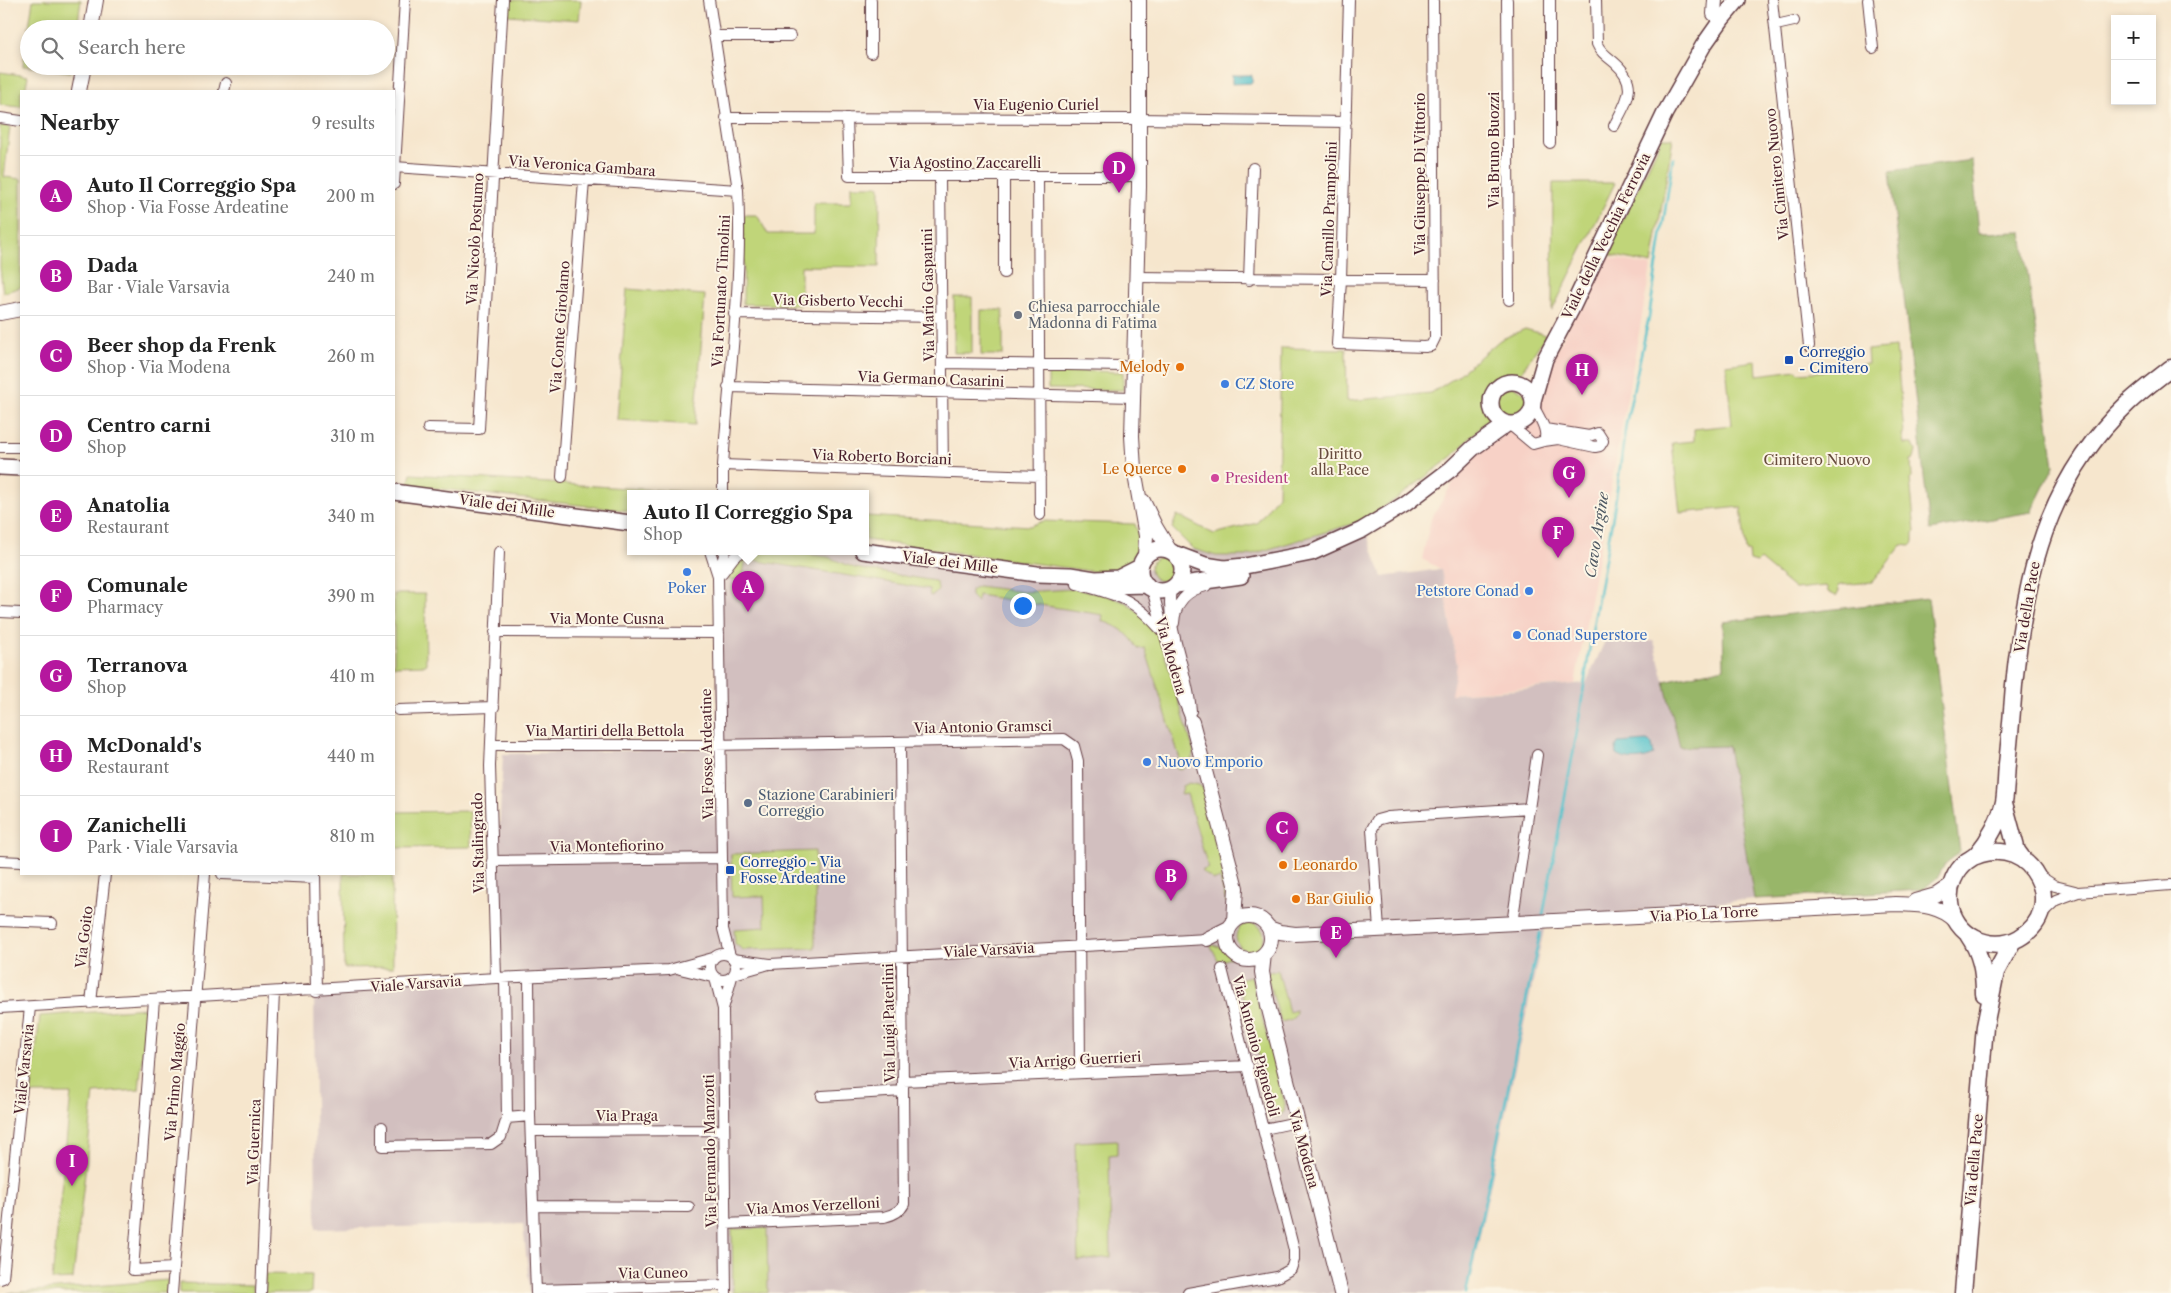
<!DOCTYPE html>
<meta charset="utf-8">
<style>
body{margin:0;font-family:"Libre Caslon Text",serif;background:#f2f2f2;color:#222}
.controls{position:absolute;right:15px;top:15px;display:grid;overflow:hidden;border-radius:0px;box-shadow:0 2px 8px #0003}
.controls button{width:45px;height:45px;display:grid;place-items:center;padding:0;border:0;border-bottom:1px solid #e0e0e0;background:#fff;color:#222;font:25px sans-serif}
.you{position:absolute;left:1022px;top:605px;width:18px;height:18px;margin:-12px;border:4px solid #fff;border-radius:50%;background:#1a73e8;box-shadow:0 0 0 8px #1a73e833}
.badge{display:grid;place-items:center;width:32px;height:32px;border-radius:50%;background:#b5179e;color:#fff;font-size:16px;font-weight:700}
.pin{position:absolute;translate:-50% -41px;filter:drop-shadow(0 1px 2px #0008)}
.pin::after{content:'';position:absolute;top:26px;width:18px;height:15px;background:inherit;clip-path:polygon(0 0,100% 0,50% 100%)}
.popup{position:absolute;left:627px;top:490px;width:242px;height:65px;box-sizing:border-box;display:grid;place-content:center;border-radius:0px;background:#fff;filter:drop-shadow(0 1px 4px #0005);font-size:16px;white-space:nowrap;color:#767676}
.popup b{font-size:19px;color:#222}
.popup::after{content:'';position:absolute;left:50%;top:100%;margin-left:-10px;border:10px solid transparent;border-top-color:#fff}
.list{margin:0;padding:0;list-style:none}
h2{display:flex;justify-content:space-between;align-items:center;height:65px;margin:0;padding:0 20px;font-size:21px}
h2 small{font-size:16px;font-weight:400;color:#767676}
.list li{display:grid;grid-template-columns:32px 1fr auto;gap:15px;align-items:center;box-sizing:border-box;height:80px;padding:0 20px;border-top:1px solid #e0e0e0}
.list b{display:block;font-size:19px;white-space:nowrap}
.list p{margin:0;font-size:16px;white-space:nowrap;color:#767676}
.list em{font-size:16px;font-style:normal;color:#767676}
.icon{flex:none;width:28px;height:28px;fill:none;stroke:currentColor;stroke-width:2;stroke-linecap:round;stroke-linejoin:round}
.map{position:relative;flex:none;width:2171px;height:1293px;overflow:hidden}
.search{position:absolute;background:#fff;box-shadow:0 2px 8px #0003;left:20px;top:20px;width:375px;height:55px;display:flex;align-items:center;gap:12px;box-sizing:border-box;padding:0 18px;border-radius:28px;color:#767676;font-size:19px}
.panel{position:absolute;background:#fff;box-shadow:0 2px 8px #0003;left:20px;top:90px;width:375px;height:785px;border-radius:0px}
.map>svg:first-child{display:block}
.built{fill:#f7d1c6}
.industrial{fill:#d2bfbf}
.green{fill:#c0d579;stroke:#857a52}
.forest{fill:#98b669;stroke:#716a4a}
.water{fill:#55c2cc;stroke:#50707c}
.lines{fill:none;stroke-linecap:round;stroke-linejoin:round}
.stream{stroke:#55c2cc;stroke-width:2.5}
.minor-casing{stroke:#643d43;stroke-width:12}
.tertiary-casing{stroke:#643d43;stroke-width:16}
.secondary-casing{stroke:#643d43;stroke-width:18}
.primary-casing{stroke:#643d43;stroke-width:19}
.minor{stroke:#fff;stroke-width:10}
.tertiary{stroke:#fff;stroke-width:14}
.secondary{stroke:#fff;stroke-width:15}
.primary{stroke:#fff;stroke-width:16}
.worship-dot{fill:#6b7280;stroke:#fcf5e5;stroke-width:2}
.transit-dot{fill:#1a4fb4;stroke:#fcf5e5;stroke-width:2}
.food-dot{fill:#e8710a;stroke:#fcf5e5;stroke-width:2}
.shop-dot{fill:#3f7fe0;stroke:#fcf5e5;stroke-width:2}
.hotel-dot{fill:#d1479c;stroke:#fcf5e5;stroke-width:2}
.service-dot{fill:#5c6f8a;stroke:#fcf5e5;stroke-width:2}
.labels{text-anchor:middle;stroke-width:4;stroke-linejoin:round;paint-order:stroke}
.street-label{font-size:14px;fill:#4a1f2b;stroke:#fcf5e5}
.worship-label{font-size:14px;fill:#5b616d;stroke:#fcf5e5;text-anchor:start}
.transit-label{font-size:14px;fill:#164399;stroke:#fcf5e5;text-anchor:start}
.food-label{font-size:14px;fill:#c56008;stroke:#fcf5e5;text-anchor:end}
.shop-label{font-size:14px;fill:#366cbe;stroke:#fcf5e5;text-anchor:start}
.park-label{font-size:14px;fill:#684c3e;stroke:#fcf5e5}
.hotel-label{font-size:14px;fill:#b23c85;stroke:#fcf5e5;text-anchor:start}
.service-label{font-size:14px;fill:#4e5e75;stroke:#fcf5e5;text-anchor:start}
.water-label{font-size:15px;font-style:italic;fill:#4e5863;stroke:#fcf5e5}
</style>
<div class="map">
<svg width="2171" height="1293" viewBox="0 0 2171 1293">
<rect width="100%" height="100%" fill="#fcf5e5"/>
<filter id="ink" filterUnits="userSpaceOnUse"><feTurbulence type="fractalNoise" baseFrequency=".02" numOctaves="2"/><feDisplacementMap in="SourceGraphic" scale="10" xChannelSelector="R" yChannelSelector="G"/><feConvolveMatrix kernelMatrix="1 2 1 2 8 2 1 2 1" color-interpolation-filters="sRGB"/></filter>
<filter id="wash" filterUnits="userSpaceOnUse"><feTurbulence type="fractalNoise" baseFrequency=".0096" numOctaves="4" result="noise"/><feDisplacementMap in="SourceGraphic" scale="20" xChannelSelector="R" yChannelSelector="G"/><feGaussianBlur stdDeviation="1.12" result="paint"/><feColorMatrix in="noise" values="0 0 0 0 0 0 0 0 0 0 0 0 0 0 0 0 0 1.4 0 .05"/><feComposite in="paint" operator="in"/></filter>
<g filter="url(#wash)">
<rect width="100%" height="100%" fill="#f6e6cd"/>
<path class="built" d="M1603 256 1651 266 1575 684 1450 694 1457 665 1441 569 1422 559 1431 519 1466 461 1503 432 1529 423 1538 407 1546 372Z"/>
<path class="industrial" d="M1362 521 1382 577 1441 569 1457 665 1451 694 1515 690 1586 683 1605 641H1654L1680 746H1728L1754 899 1546 920 1472 1273 1465 1293H925V1290L901 1293H735L722 1287 530 1293 523 1224 316 1229 314 987 492 977 503 754 718 748 715 551H833L1110 585 1193 549 1216 556Z"/>
<path class="green" d="M33 0H81L77 29H29V66H71L70 72 23 66Z
M509 0H581L579 20 508 15Z
M0 72 28 76 25 91H21V107L0 105Z
M0 125 10 127 4 177 21 179V287L3 293 0 268Z
M1662 138H1673L1652 264 1607 254Z
M1553 183H1615L1552 311Z
M851 186H880L879 267 801 266V305L743 304 744 215H757L768 234H814V203H851Z
M627 289 705 295 695 425 617 420Z
M954 297H972V353H954Z
M981 310H1003V355H981Z
M1525 329 1546 335 1512 386C1547 398 1517 437 1496 410L1453 456 1399 497 1362 521 1246 556H1216L1193 549 1172 528 1177 515 1214 534 1257 523 1278 495 1281 348 1346 349 1347 401 1431 393 1456 377 1500 340Z
M1896 347 1904 433 1902 434 1904 444H1913L1916 451 1914 459 1911 460 1912 478 1910 479 1915 532 1913 533V543L1910 546 1902 545 1872 582 1841 585 1838 586 1839 591 1836 596 1828 592 1827 587 1825 586 1795 589 1760 560 1757 563 1750 561 1749 551H1746L1741 507 1680 513 1672 443 1694 441V429L1732 425 1726 365 1756 361 1757 375 1797 370 1798 373 1827 371V367L1868 364 1867 350Z
M1048 370 1123 372V390L1048 389Z
M411 474 688 492V493H630V511L408 485Z
M866 516 1030 526 1043 521 1135 524 1142 544C1128 559 1134 568 1111 574L866 540Z
M750 551H779L828 557 855 568 935 581C940 588 939 594 930 596L929 589 746 559 742 580 727 579 732 564Z
M1150 569a12 12 0 1 1 24 0a12 12 0 1 1-24 0Z
M978 586 1023 592 1074 589 1105 595 1127 603 1147 619 1160 639 1194 752 1190 764 1182 769 1177 768 1172 762 1180 759 1145 648 1138 649C1129 633 1120 627 1102 621L1103 615 978 595 977 602 971 596V590Z
M394 594H425L426 665 394 666Z
M1189 783 1199 785 1204 789 1233 900 1226 902 1220 879 1214 880 1202 872 1201 871 1208 868 1187 794 1181 795 1183 786Z
M470 811 471 847 394 848V812Z
M815 851V948L743 950 735 944 734 929 765 927 764 896 732 897 731 854Z
M343 874H392L393 967 344 968Z
M1236 937a14 14 0 1 1 28 0a14 14 0 1 1-28 0Z
M1210 944 1223 948 1232 957 1219 962Z
M1278 970 1289 1012 1296 1010C1296 1020 1289 1020 1281 1022L1266 973Z
M1251 976 1285 1104 1284 1112 1278 1117 1267 1115 1264 1110 1272 1107 1238 979Z
M147 1008 139 1090 94 1093 73 1279 52 1280 71 1094H31L40 1016Z
M1117 1140V1154L1109 1155 1111 1257 1078 1261 1075 1142Z
M767 1228 768 1293H733L732 1229Z
M265 1274 312 1275 311 1293H265Z
M168 1280 166 1293H8Z
M179 1283 253 1285V1293H179Z"/>
<path class="forest" d="M1972 160 1979 233 2022 232 2054 466 2031 512 1930 530 1890 171Z
M1928 598 1960 852 1945 864 1938 877 1922 890 1754 899 1728 746 1680 747 1664 681 1724 668 1723 622Z"/>
<path class="water" d="M1232 75H1252V83L1232 84Z
M1647 741 1652 744 1654 755C1644 760 1627 762 1617 755L1616 747 1618 743Z"/>
<g class="lines">
<path class="stream" d="M1543 915 1577 732 1593 626 1615 504 1626 424 1649 317 1673 158
M1466 1293 1540 933"/>
</g>
</g>
<g filter="url(#ink)">
<g class="lines">
<g class="minor-casing">
<path id="minor" d="M709 0 738 190C743 281 729 374 723 465V493
M1349 0 1341 280 1337 344 1425 347 1431 346 1435 338 1433 0
M1507 0 1509 300
M1550 0V143
M1596 0 1597 44C1600 52 1608 57 1615 63 1640 85 1626 102 1614 126
M1772 0 1809 346
M1868 0 1873 48
M1776 25 1794 21
M714 36H790
M871 53V0
M224 91 226 83
M0 118 21 121
M726 118 1139 119 1346 122
M847 118 849 176H1139
M394 167 738 190
M940 177 943 473
M1038 177 1040 515
M394 184 405 0
M1004 273V177
M1137 277 1435 280
M1249 280 1253 168
M734 314 941 317
M943 363 1123 366
M728 387 1133 397
M1509 424 1533 444 1544 441C1549 430 1538 416 1533 405
M428 428 479 429 503 0
M1544 441 1558 439 1595 447 1600 446 1603 441 1598 433 1589 436 1545 429
M0 447H21
M723 465 1040 476
M562 477 584 180
M710 551 718 576
M725 551 718 578 723 929 730 956
M722 573 734 557 743 551
M1077 584C1118 596 1131 596 1161 630
M1152 589 1182 697 1192 722
M1171 589C1165 628 1188 671 1191 711
M0 612 21 613
M1174 623C1175 603 1187 590 1206 586
M495 632 719 633
M398 710 494 707
M491 745H712L1064 739 1074 746 1078 761 1080 1073
M0 861 21 862
M492 861 722 858
M222 874 315 878
M315 874 317 991
M2038 875 2055 886 2075 891
M2041 914 2056 900 2078 892 2171 885
M0 921 52 923
M1512 924 1537 755
M1379 930 1372 829 1377 820 1388 817 1530 808
M710 967a13 13 0 1 1 26 0a13 13 0 1 1-26 0Z
M733 959 770 964 1207 939
M680 969 713 977
M734 974 769 964
M529 977 530 1116 536 1293
M496 978 490 766 499 552
M505 978 507 1118 530 1116
M715 978 723 1009
M154 1000 133 1270 174 1268
M91 1003 105 874
M0 1008 496 978 669 970 713 958
M903 1081 1248 1066
M822 1096 903 1091
M382 1127V1146L491 1144 501 1137 507 1118
M1264 1129 1297 1122
M531 1131 723 1130
M533 1206 689 1207
M725 1224 884 1217C893 1215 900 1212 904 1204L900 743
M0 1279 3 1278 30 1007
M537 1290 726 1285
M172 1293 205 874
M261 1293 274 993
M726 1293 723 1009 732 977
M1188 1293 1277 1277 1291 1269 1294 1260V1250L1222 969"/>
</g>
<g class="tertiary-casing">
<path id="tertiary" d="M1139 0V187L1132 436 1134 469 1146 536 1145 556
M1714 14 1715 0
M91 29 96 0
M79 91 84 66
M0 313 21 309
M1143 501 1156 528 1170 551
M1192 722 1236 888 1234 921
M1915 901 1936 895 1951 885
M1227 938a22 22 0 1 1 44 0a22 22 0 1 1-44 0Z
M1269 928 1280 932 1295 934 1896 904C1919 905 1938 904 1956 921
M1207 939 1229 928
M1264 954 1262 972 1268 1005 1341 1293"/>
</g>
<g class="secondary-casing">
<path id="secondary" d="M1491 403a21 21 0 1 1 42 0a21 21 0 1 1-42 0Z
M1533 401 1545 359 1571 310 1665 113 1703 46 1722 19 1738 0
M0 467 21 468
M394 492 630 523
M1140 570a21 21 0 1 1 42 0a21 21 0 1 1-42 0Z
M863 551 1037 574 1070 575 1095 579 1118 578 1140 567
M1176 554 1205 565 1224 568 1245 566 1311 553 1362 530 1405 504 1451 469 1473 448 1507 424
M1176 585 1241 576
M1107 586 1147 585"/>
</g>
<g class="primary-casing">
<path id="primary" d="M2004 803 2017 851 2023 859
M1976 856C2032 833 2070 909 2019 938 1991 954 1953 935 1950 902 1948 887 1955 871 1967 861 1970 859 1974 857 1977 854 1989 840 2000 820 2004 802 2006 790 2006 777 2007 764 2010 738 2012 711 2014 685 2025 576 2046 481 2128 403 2142 390 2157 379 2171 368
M1968 935C1981 954 1984 971 1984 994
M1963 1293 1985 1026 1996 972 2013 941"/>
</g>
<use href="#minor" class="minor"/>
<use href="#tertiary" class="tertiary"/>
<use href="#secondary" class="secondary"/>
<use href="#primary" class="primary"/>
</g>
</g>
<circle class="worship-dot" cx="1018" cy="315" r="5"/>
<g class="transit-dot">
<rect x="1784" y="355" width="10" height="10" rx="2.5"/>
<rect x="725" y="865" width="10" height="10" rx="2.5"/>
</g>
<g class="food-dot">
<circle cx="1180" cy="367" r="5"/>
<circle cx="1182" cy="469" r="5"/>
<circle cx="1283" cy="865" r="5"/>
<circle cx="1296" cy="899" r="5"/>
</g>
<g class="shop-dot">
<circle cx="1225" cy="384" r="5"/>
<circle cx="687" cy="572" r="5"/>
<circle cx="1529" cy="591" r="5"/>
<circle cx="1517" cy="635" r="5"/>
<circle cx="1147" cy="762" r="5"/>
</g>
<circle class="hotel-dot" cx="1215" cy="478" r="5"/>
<circle class="service-dot" cx="748" cy="803" r="5"/>
<g class="labels">
<g class="street-label">
<text x="1036" y="110">Via Eugenio Curiel</text>
<text transform="translate(1494 150) rotate(-90)" y="5">Via Bruno Buozzi</text>
<text x="965" y="168">Via Agostino Zaccarelli</text>
<text transform="translate(582 166) rotate(4)" y="5">Via Veronica Gambara</text>
<text transform="translate(1420 174) rotate(-90)" y="5">Via Giuseppe Di Vittorio</text>
<text transform="translate(1777 174) rotate(-96)" y="5">Via Cimitero Nuovo</text>
<text transform="translate(1329 219) rotate(-88)" y="5">Via Camillo Prampolini</text>
<text transform="translate(1606 236) rotate(-64)" y="5">Viale della Vecchia Ferrovia</text>
<text transform="translate(475 239) rotate(-87)" y="5">Via Nicolò Postumo</text>
<text transform="translate(721 291) rotate(-87)" y="5">Via Fortunato Timolini</text>
<text transform="translate(928 295) rotate(-91)" y="5">Via Mario Gasparini</text>
<text transform="translate(838 301) rotate(1)" y="5">Via Gisberto Vecchi</text>
<text transform="translate(560 327) rotate(-86)" y="5">Via Conte Girolamo</text>
<text transform="translate(931 379) rotate(2)" y="5">Via Germano Casarini</text>
<text transform="translate(882 457) rotate(2)" y="5">Via Roberto Borciani</text>
<text transform="translate(507 506) rotate(8)" y="5">Viale dei Mille</text>
<text transform="translate(950 562) rotate(7)" y="5">Viale dei Mille</text>
<text transform="translate(2027 607) rotate(-80)" y="5">Via della Pace</text>
<text x="607" y="624">Via Monte Cusna</text>
<text transform="translate(1171 656) rotate(74)" y="5">Via Modena</text>
<text transform="translate(983 727) rotate(-1)" y="5">Via Antonio Gramsci</text>
<text x="605" y="736">Via Martiri della Bettola</text>
<text transform="translate(707 754) rotate(-91)" y="5">Via Fosse Ardeatine</text>
<text transform="translate(478 843) rotate(-91)" y="5">Via Stalingrado</text>
<text transform="translate(607 846) rotate(-1)" y="5">Via Montefiorino</text>
<text transform="translate(1704 914) rotate(-3)" y="5">Via Pio La Torre</text>
<text transform="translate(84 937) rotate(-83)" y="5">Via Goito</text>
<text transform="translate(989 950) rotate(-3)" y="5">Viale Varsavia</text>
<text transform="translate(416 984) rotate(-4)" y="5">Viale Varsavia</text>
<text transform="translate(889 1023) rotate(-91)" y="5">Via Luigi Paterlini</text>
<text transform="translate(1256 1046) rotate(75)" y="5">Via Antonio Pignedoli</text>
<text transform="translate(1075 1060) rotate(-3)" y="5">Via Arrigo Guerrieri</text>
<text transform="translate(24 1069) rotate(-84)" y="5">Viale Varsavia</text>
<text transform="translate(175 1082) rotate(-85)" y="5">Via Primo Maggio</text>
<text x="627" y="1121">Via Praga</text>
<text transform="translate(254 1142) rotate(-88)" y="5">Via Guernica</text>
<text transform="translate(1304 1149) rotate(75)" y="5">Via Modena</text>
<text transform="translate(710 1151) rotate(-91)" y="5">Via Fernando Manzotti</text>
<text transform="translate(1974 1160) rotate(-85)" y="5">Via della Pace</text>
<text transform="translate(813 1206) rotate(-3)" y="5">Via Amos Verzelloni</text>
<text transform="translate(653 1273) rotate(-1)" y="5">Via Cuneo</text>
</g>
<g class="worship-label">
<text x="1028" y="312">Chiesa parrocchiale<tspan x="1028" dy="16">Madonna di Fatima</tspan></text>
</g>
<g class="transit-label">
<text x="1799" y="357">Correggio<tspan x="1799" dy="16">- Cimitero</tspan></text>
<text x="740" y="867">Correggio - Via<tspan x="740" dy="16">Fosse Ardeatine</tspan></text>
</g>
<g class="food-label">
<text x="1170" y="372">Melody</text>
<text x="1172" y="474">Le Querce</text>
<text x="1293" y="870" text-anchor="start">Leonardo</text>
<text x="1306" y="904" text-anchor="start">Bar Giulio</text>
</g>
<g class="shop-label">
<text x="1235" y="389">CZ Store</text>
<text x="687" y="593" text-anchor="middle">Poker</text>
<text x="1519" y="596" text-anchor="end">Petstore Conad</text>
<text x="1527" y="640">Conad Superstore</text>
<text x="1157" y="767">Nuovo Emporio</text>
</g>
<g class="park-label">
<text x="1340" y="459">Diritto<tspan x="1340" dy="16">alla Pace</tspan></text>
<text x="1817" y="465">Cimitero Nuovo</text>
</g>
<g class="hotel-label">
<text x="1225" y="483">President</text>
</g>
<g class="service-label">
<text x="758" y="800">Stazione Carabinieri<tspan x="758" dy="16">Correggio</tspan></text>
</g>
<g class="water-label">
<text transform="translate(1597 535) rotate(-81)" y="5">Cavo Argine</text>
</g>
</g>
</svg>
<div class="controls">
<button>+</button>
<button>−</button>
</div>
<div class="you"></div>
<div class="pin badge" style="left:748px;top:612px">A</div>
<div class="popup"><b>Auto Il Correggio Spa</b>Shop</div>
<div class="pin badge" style="left:1171px;top:901px">B</div>
<div class="pin badge" style="left:1282px;top:853px">C</div>
<div class="pin badge" style="left:1119px;top:193px">D</div>
<div class="pin badge" style="left:1336px;top:958px">E</div>
<div class="pin badge" style="left:1558px;top:558px">F</div>
<div class="pin badge" style="left:1569px;top:498px">G</div>
<div class="pin badge" style="left:1582px;top:395px">H</div>
<div class="pin badge" style="left:72px;top:1186px">I</div>
<div class="search"><svg class="icon" aria-label="search" viewBox="0 0 24 24"><circle cx="10" cy="10" r="6"/><path d="M15 15l6 6"/></svg>Search here</div>
<section class="panel">
<h2>Nearby<small>9 results</small></h2>
<ul class="list">
<li><span class="badge">A</span><div><b>Auto Il Correggio Spa</b><p>Shop · Via Fosse Ardeatine</p></div><em>200 m</em></li>
<li><span class="badge">B</span><div><b>Dada</b><p>Bar · Viale Varsavia</p></div><em>240 m</em></li>
<li><span class="badge">C</span><div><b>Beer shop da Frenk</b><p>Shop · Via Modena</p></div><em>260 m</em></li>
<li><span class="badge">D</span><div><b>Centro carni</b><p>Shop</p></div><em>310 m</em></li>
<li><span class="badge">E</span><div><b>Anatolia</b><p>Restaurant</p></div><em>340 m</em></li>
<li><span class="badge">F</span><div><b>Comunale</b><p>Pharmacy</p></div><em>390 m</em></li>
<li><span class="badge">G</span><div><b>Terranova</b><p>Shop</p></div><em>410 m</em></li>
<li><span class="badge">H</span><div><b>McDonald's</b><p>Restaurant</p></div><em>440 m</em></li>
<li><span class="badge">I</span><div><b>Zanichelli</b><p>Park · Viale Varsavia</p></div><em>810 m</em></li>
</ul>
</section>
</div>
